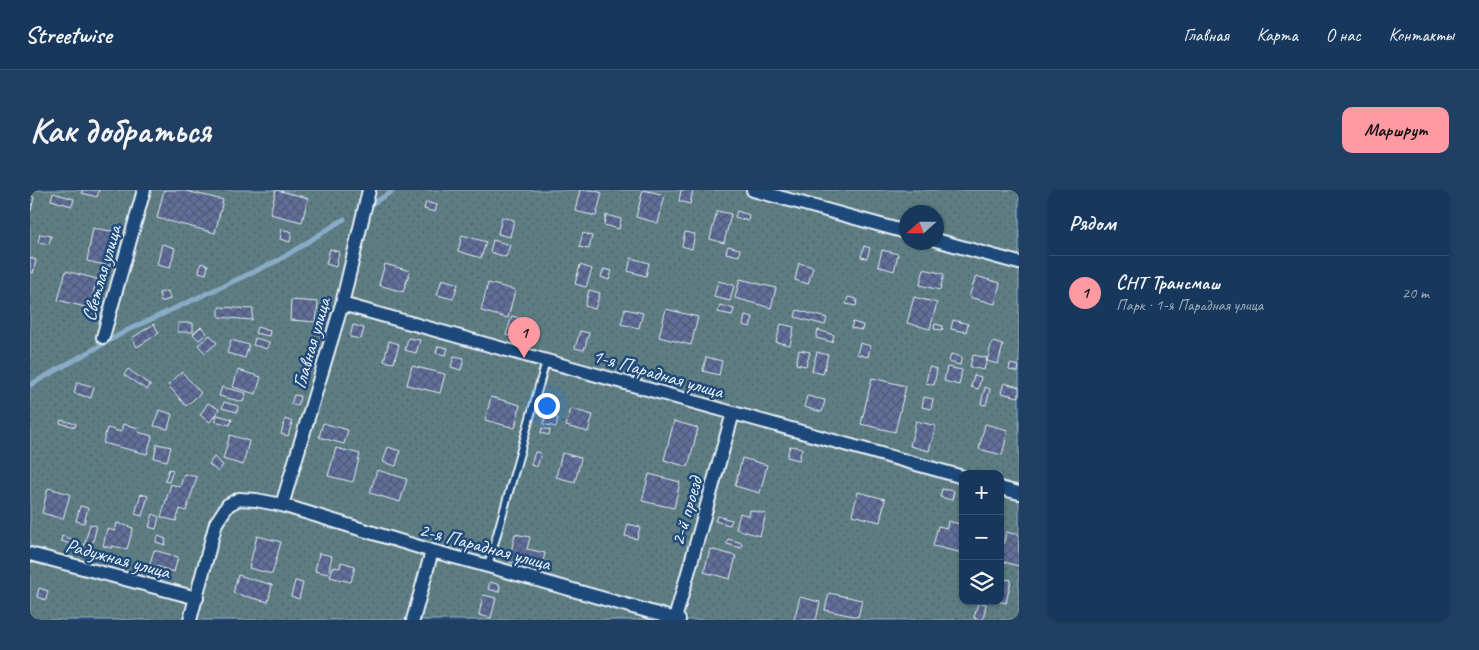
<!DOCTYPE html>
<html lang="ru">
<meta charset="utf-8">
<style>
body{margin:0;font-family:Caveat,sans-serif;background:#203f62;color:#f1f3f6}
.controls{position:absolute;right:15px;bottom:15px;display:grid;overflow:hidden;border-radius:10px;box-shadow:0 1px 4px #0004}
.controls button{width:45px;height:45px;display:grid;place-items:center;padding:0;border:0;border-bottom:1px solid #365272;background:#17385c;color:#f1f3f6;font:25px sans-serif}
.compass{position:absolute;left:869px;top:15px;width:45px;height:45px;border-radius:50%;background:#17385c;box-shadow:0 1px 4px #0004;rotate:249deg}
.you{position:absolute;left:516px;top:215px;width:18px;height:18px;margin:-12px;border:4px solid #fff;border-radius:50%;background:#1a73e8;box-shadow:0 0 0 8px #1a73e833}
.badge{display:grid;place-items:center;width:32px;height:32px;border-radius:50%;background:#ff9aa2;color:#111;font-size:16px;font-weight:700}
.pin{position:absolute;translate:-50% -41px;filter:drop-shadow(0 1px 2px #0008)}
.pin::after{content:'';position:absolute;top:26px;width:18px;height:15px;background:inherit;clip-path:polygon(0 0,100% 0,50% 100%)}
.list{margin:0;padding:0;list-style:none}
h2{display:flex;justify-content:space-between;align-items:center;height:65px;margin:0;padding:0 20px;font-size:21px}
h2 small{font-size:16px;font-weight:400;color:#9eacbb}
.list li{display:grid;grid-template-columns:32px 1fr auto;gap:15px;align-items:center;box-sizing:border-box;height:75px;padding:0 20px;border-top:1px solid #365272}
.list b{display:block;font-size:19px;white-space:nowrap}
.list p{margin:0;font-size:16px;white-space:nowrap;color:#9eacbb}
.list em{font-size:16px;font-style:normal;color:#9eacbb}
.icon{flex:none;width:28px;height:28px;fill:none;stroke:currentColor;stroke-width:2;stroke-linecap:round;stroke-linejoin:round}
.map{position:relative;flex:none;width:989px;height:430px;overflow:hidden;border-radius:10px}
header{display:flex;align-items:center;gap:30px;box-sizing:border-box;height:70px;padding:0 25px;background:#17385c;border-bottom:1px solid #365272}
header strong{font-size:24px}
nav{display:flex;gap:28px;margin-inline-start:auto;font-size:18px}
.intro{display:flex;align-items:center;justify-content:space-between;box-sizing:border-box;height:120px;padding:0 30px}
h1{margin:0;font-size:35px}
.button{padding:12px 22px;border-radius:10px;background:#ff9aa2;color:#111;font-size:18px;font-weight:700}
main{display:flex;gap:30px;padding:0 30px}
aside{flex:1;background:#17385c;border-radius:10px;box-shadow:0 1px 4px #0004}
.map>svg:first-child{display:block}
.garden{fill:url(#garden-dots);stroke:#a2b7bd;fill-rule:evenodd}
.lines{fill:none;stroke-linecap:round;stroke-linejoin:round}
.stream{stroke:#89abc8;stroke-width:5}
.building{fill:url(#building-cross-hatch);stroke:#e8f1f8}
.service-casing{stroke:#e8f1f8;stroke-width:10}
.minor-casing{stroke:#e8f1f8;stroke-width:16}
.service{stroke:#1f4a7a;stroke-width:6}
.minor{stroke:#1f4a7a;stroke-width:12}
.labels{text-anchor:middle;stroke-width:5;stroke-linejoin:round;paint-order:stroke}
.street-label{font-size:20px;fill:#e8f1f8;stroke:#1f4a7a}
</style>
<header>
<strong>Streetwise</strong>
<nav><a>Главная</a><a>Карта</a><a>О нас</a><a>Контакты</a></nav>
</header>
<div class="intro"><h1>Как добраться</h1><a class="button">Маршрут</a></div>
<main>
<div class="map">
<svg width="989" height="430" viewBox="0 0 989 430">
<defs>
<pattern id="garden-dots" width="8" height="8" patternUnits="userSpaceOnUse" patternTransform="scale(1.25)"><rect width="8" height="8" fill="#5d7d82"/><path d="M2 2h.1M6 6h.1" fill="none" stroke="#536569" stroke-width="1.8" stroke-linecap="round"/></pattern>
<pattern id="building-cross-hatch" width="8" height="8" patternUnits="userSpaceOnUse" patternTransform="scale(1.25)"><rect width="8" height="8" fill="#5f6e9c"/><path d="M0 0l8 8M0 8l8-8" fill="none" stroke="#525b73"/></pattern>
</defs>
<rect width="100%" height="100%" fill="#1f4a7a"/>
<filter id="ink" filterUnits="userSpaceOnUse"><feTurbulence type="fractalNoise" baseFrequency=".02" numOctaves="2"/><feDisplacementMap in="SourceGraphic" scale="10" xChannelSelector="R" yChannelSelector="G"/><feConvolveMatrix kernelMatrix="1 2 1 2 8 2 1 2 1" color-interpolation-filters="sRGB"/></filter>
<g filter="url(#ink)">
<path class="garden" d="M0 0H989V430H0ZM876 22H906V52H876ZM933 284H970V411H933Z"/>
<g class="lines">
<path class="stream" d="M345 12 364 0
M0 195 98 140 249 70 314 29"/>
</g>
<path class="building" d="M52 0H69L67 7 52 3Z
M134 0H152L193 10 185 43 127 28Z
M246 0 278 8 272 32 240 24Z
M550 0H562L572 3 566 26 545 21Z
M613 0 635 5 628 33 606 27Z
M651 0H663L660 14 649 11Z
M23 3 44 9 42 16 21 10Z
M0 6 4 7 1 21H0Z
M396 12 407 15 405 22 394 19Z
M687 21 701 24 694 53 680 49Z
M707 21 719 25 718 31 705 27Z
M576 25 591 29 589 39 574 35Z
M472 27 484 30 480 47 468 44Z
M63 38 87 42 80 76 57 71Z
M252 39 262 42 260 52 250 49Z
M655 42 665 44 662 59 652 56Z
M553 43 562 46 559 59 549 57Z
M10 44 21 46 19 54 8 52Z
M432 45 456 52 451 68 428 61Z
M463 50 480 55 476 67 460 62Z
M132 54 145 58 140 78 127 75Z
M698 56 710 59 709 66 696 63Z
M834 56 840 58 837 68 831 67Z
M300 59 309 62 306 77 296 74Z
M852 60 868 64 864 81 848 76Z
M0 68 6 70 3 83 0 82Z
M601 68 619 73 616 86 598 81Z
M171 73 178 75 176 84 169 82Z
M769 73 783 77 778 94 765 90Z
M355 74 380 81 373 102 349 95Z
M550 75 562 79 556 97 545 94Z
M574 79 582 81 579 90 571 87Z
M894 79 914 84 910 100 890 95Z
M36 81 67 89 59 118 28 110Z
M946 86 970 93 965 114 939 107Z
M412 89 428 94 423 109 407 105Z
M710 89 746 98 741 118 705 108Z
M688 91 704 95 700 111 684 107Z
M458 93 485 100 478 128 451 121Z
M559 100 570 103 565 119 555 116Z
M138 101 140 109 131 112 129 103Z
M818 107 827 109 826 116 816 114Z
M884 107 907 113 900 139 877 133Z
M261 110 288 112 286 132 260 130Z
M690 115 704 119 702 125 688 122Z
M189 117 223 119 222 130 189 127Z
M595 119 613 123 609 138 591 134Z
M636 119 668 127 661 155 629 147Z
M767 120 797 128 795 135 765 127Z
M715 125 723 127 720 137 713 135Z
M482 126 499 131 494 150 476 145Z
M923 130 938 134 936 142 921 139Z
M823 132 833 135 832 140 821 138Z
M148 133H163V142H148Z
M124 134 129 143 107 157 102 148Z
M751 134 764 137 760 155 746 152Z
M905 134 913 136 912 140 904 139Z
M323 135 334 138 331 149 320 147Z
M171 137 177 143 169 150 163 144Z
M227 137 240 141 239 146 225 143Z
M788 140 804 145 802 152 786 148Z
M550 141 559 143 554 160 545 158Z
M180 145 187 153 175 163 168 155Z
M225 148 239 152 237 159 223 155Z
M378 148 390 150 386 163 375 160Z
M201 150 219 155 215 168 197 163Z
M359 151 369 154 364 173 354 171Z
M962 152 973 155 968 174 957 171Z
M830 153 840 156 838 167 827 164Z
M408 156 418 158 416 165 406 163Z
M769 160 780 162 776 176 766 174Z
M787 162 798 165 793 184 782 181Z
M921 164 932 167 930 175 919 172Z
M943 165 957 168 954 180 940 177Z
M424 166 434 168 431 180 421 177Z
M676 167 692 171 689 185 673 181Z
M980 174 989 176 988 182 979 180Z
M382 176 415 184 410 203 377 195Z
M899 177 907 179 904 195 896 193Z
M917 177 932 180 929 195 914 191Z
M98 179 120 195 117 200 94 185Z
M208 180 231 187 226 204 203 197Z
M152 182 171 203 156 216 138 195Z
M944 185 951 187 948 199 941 197Z
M842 188 876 196 865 242 831 234Z
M47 192 64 197 61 208 44 203Z
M974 193 989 197V207L971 203Z
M192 197 216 203 213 212 189 206Z
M955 197 960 199 956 215 951 214Z
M264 205 270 206 268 216 261 214Z
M777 206 795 210 792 222 774 217Z
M461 207 490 215 485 238 455 230Z
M894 207 903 209 901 219 892 217Z
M194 212 208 216 207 222 192 218Z
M178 213 189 219 180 232 170 225Z
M541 219 563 225 558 242 536 236Z
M129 220 142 224 138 239 124 236Z
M187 225 202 229 200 235 185 231Z
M516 225 528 228 526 237 513 234Z
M255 229 262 232 258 246 251 244Z
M31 230 46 234 45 237 30 233Z
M644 231 668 238 658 277 634 270Z
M886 231 906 236 899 261 880 256Z
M293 233 318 240 314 254 289 247Z
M93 234 109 238 108 242 122 246 117 264 73 253 77 238 91 242Z
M955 234 978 240 972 265 949 259Z
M512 238 520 240 519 245 511 243Z
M200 245 219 251 213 275 193 269Z
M127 254 141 257 137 271 124 268Z
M760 256 772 258 769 270 757 267Z
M358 257 370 261 366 276 353 272Z
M306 258 330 264 323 292 298 286Z
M505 262 511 263 507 277 501 275Z
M532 263 551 268 545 292 526 287Z
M184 267 193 275 188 282 179 274Z
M712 268 737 275 730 303 705 296Z
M139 279 143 280 139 292 135 291Z
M347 280 377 289 370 312 340 303Z
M154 284 167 287 156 321 150 319 146 331 131 327 141 294 150 297Z
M619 284 650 292 644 318 612 311Z
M18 298 40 304 33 329 12 323Z
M912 299 924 301 922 310 910 307Z
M828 302 855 309 850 332 822 325Z
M111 304 118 306 112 326 105 324Z
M50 316 58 318 54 333 46 331Z
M720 320 736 324 730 346 706 339 710 323 719 326Z
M123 324 129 327 126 339 119 337Z
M687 326 702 330 700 335 685 331Z
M918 331 933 335V363L903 356 908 336 917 338Z
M87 333 103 338 97 359 82 356V358L73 356 77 339 85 341Z
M60 334 67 336 60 362 53 360Z
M598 334 610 337 607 349 595 346Z
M976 342 989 345V376L970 371Z
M485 344 500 347 497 359 515 363 511 379 479 372Z
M32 346 48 351 47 356 31 351Z
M128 346 136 349 135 355 126 352Z
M227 346 251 352 242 384 219 378Z
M698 349 712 353 711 358 697 354Z
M680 359 706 366 700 389 674 382Z
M124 360 148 367 144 382 120 374Z
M289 363 302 366 298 384 285 381Z
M311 372 325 376 321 392 300 387 303 377 310 378Z
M208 385 242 395 238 412 203 403Z
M970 388 981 390 976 413 968 411H970Z
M265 391 273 393 269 409 261 406Z
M460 392 470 395 469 402 458 399Z
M9 398 18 401 16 410 7 407Z
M799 403 832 410 828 427 795 420Z
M453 405 466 408 461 428 449 425Z
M770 407 790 412 786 430H764Z
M948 413 956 414 953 430 944 428Z"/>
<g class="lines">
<g class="service-casing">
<path id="service" d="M458 376 516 171"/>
</g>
<g class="minor-casing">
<path id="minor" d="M723 0 876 42
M906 50 989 73
M312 114 933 287
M73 147 114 0
M970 298 989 303
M252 315 312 114 339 0
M0 364 167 408
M645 429 703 223
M160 430 186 333 198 315 209 309 226 310 252 315 402 361 458 376 649 430
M383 430 402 361"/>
</g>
<use href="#service" class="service"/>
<use href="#minor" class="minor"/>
</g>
</g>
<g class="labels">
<g class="street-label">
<text transform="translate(71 83) rotate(-74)" y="7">Светлая улица</text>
<text transform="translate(281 153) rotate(-74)" y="7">Главная улица</text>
<text transform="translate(628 183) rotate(16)" y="7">1-я Парадная улица</text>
<text transform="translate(656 321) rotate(-74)" y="7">2-й проезд</text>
<text transform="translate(455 356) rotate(15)" y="7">2-я Парадная улица</text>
<text transform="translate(88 368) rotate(15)" y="7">Радужная улица</text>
</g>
</g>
</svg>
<div class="controls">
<button>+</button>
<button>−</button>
<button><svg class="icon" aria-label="layers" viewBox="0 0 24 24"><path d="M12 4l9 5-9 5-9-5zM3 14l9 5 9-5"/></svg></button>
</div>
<svg class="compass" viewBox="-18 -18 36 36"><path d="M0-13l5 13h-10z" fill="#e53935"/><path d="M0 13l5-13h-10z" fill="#9eacbb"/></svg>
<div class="you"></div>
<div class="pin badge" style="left:494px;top:168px">1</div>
</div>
<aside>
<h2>Рядом<small></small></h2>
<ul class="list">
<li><span class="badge">1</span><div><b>СНТ Трансмаш</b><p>Парк · 1-я Парадная улица</p></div><em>20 m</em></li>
</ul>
</aside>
</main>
